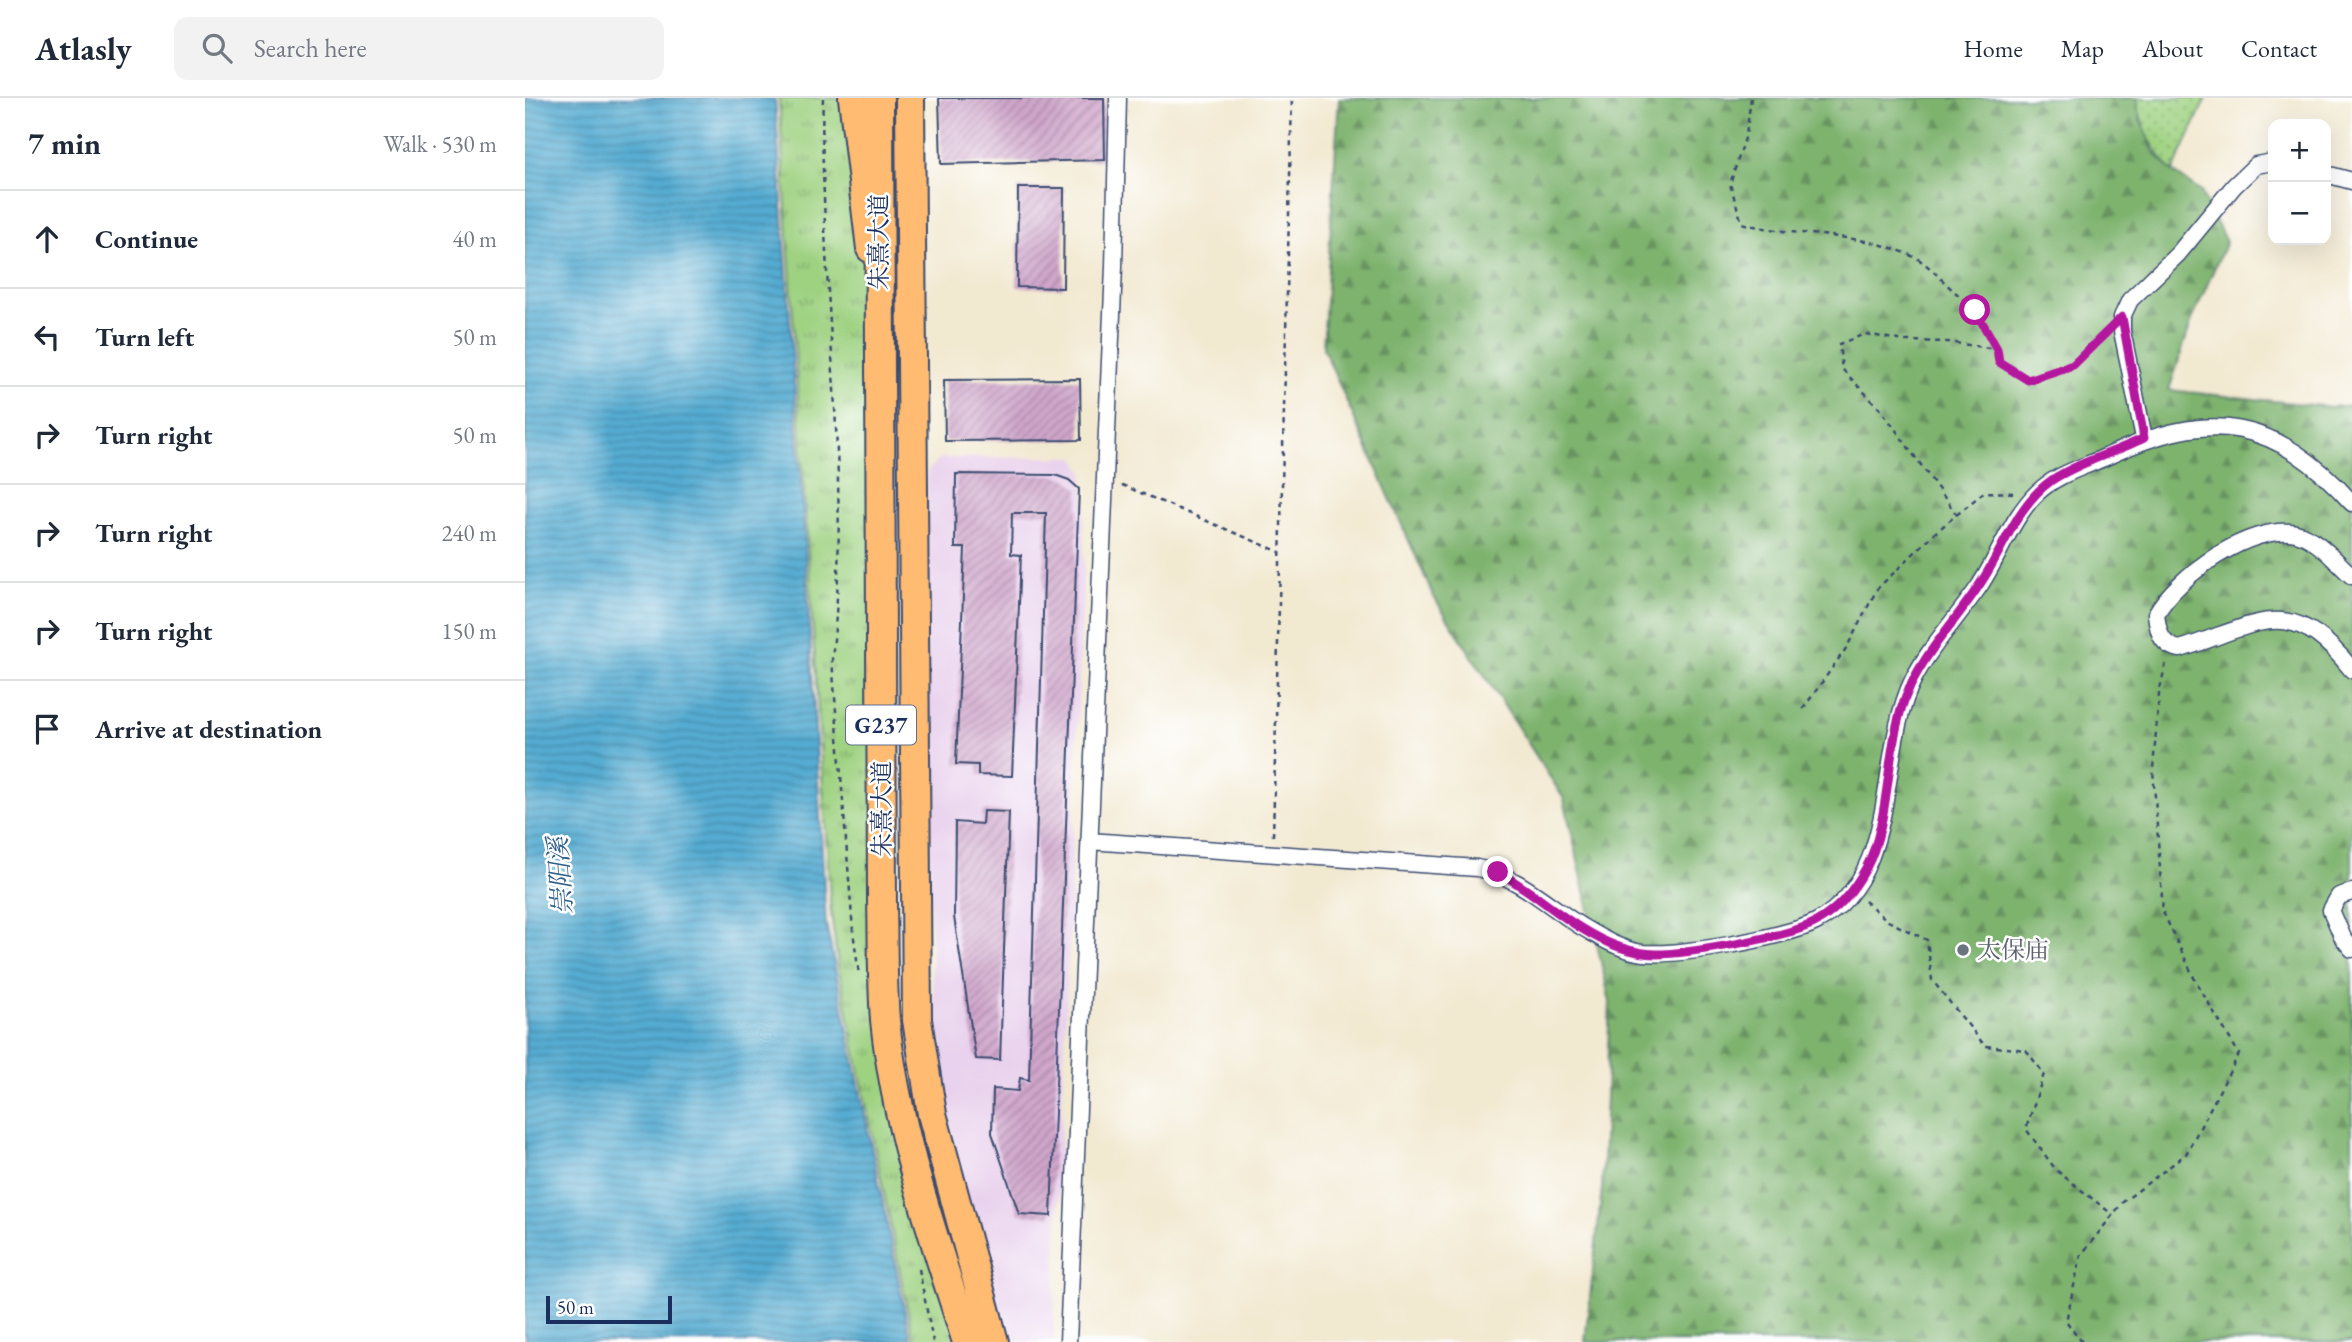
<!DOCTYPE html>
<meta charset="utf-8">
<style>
body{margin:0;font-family:"EB Garamond","Noto Serif SC",serif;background:#f2f2f3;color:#1f2937}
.controls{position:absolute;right:21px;top:21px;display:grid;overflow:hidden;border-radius:14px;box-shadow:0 7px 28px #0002}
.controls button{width:63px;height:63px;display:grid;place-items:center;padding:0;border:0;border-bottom:2px solid #e0e1e3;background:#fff;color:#1f2937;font:35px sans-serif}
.scale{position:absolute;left:21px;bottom:18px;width:126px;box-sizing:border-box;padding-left:7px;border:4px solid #1b2f5e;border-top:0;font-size:19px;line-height:24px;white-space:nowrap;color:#1b2f5e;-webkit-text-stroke:5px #fff;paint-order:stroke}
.stop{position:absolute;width:21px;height:21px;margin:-16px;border:5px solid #b5179e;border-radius:50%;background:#fff}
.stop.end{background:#b5179e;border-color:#fff;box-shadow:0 2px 7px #0008}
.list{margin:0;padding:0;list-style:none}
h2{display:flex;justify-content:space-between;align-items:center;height:91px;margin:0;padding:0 28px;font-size:30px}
h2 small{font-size:23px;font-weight:400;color:#747a83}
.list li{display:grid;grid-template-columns:46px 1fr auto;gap:21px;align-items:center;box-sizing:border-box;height:98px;padding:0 28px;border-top:2px solid #e0e1e3}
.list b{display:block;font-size:26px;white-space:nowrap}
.list em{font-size:23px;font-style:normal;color:#747a83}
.icon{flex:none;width:38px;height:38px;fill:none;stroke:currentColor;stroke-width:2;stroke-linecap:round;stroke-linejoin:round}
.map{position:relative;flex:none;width:1827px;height:1244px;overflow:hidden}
header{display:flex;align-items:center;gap:42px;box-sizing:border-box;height:98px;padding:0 35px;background:#fff;border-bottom:2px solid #e0e1e3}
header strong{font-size:33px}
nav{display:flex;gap:38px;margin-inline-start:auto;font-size:24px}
.search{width:490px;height:63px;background:#f2f2f3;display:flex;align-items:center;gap:18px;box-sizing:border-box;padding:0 24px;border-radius:14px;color:#747a83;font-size:26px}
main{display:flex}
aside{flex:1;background:#fff}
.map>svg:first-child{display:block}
.built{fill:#e9d2ed}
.grass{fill:url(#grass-dots);stroke:#5c806f;stroke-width:2}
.forest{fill:url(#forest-firs);stroke:#4c7166;stroke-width:2}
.park{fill:url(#park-tufts);stroke:#5c806f;stroke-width:2}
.water{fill:url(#water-rules);stroke:#386d98;stroke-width:2}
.building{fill:url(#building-hatch)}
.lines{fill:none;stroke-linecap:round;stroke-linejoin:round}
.minor-casing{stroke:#3b4b6f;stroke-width:19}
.primary-casing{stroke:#3b4b6f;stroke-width:30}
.trunk-casing{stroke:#3b4b6f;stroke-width:32}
.path{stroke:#3b4b6f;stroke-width:2.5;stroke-dasharray:5 5;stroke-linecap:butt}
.minor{stroke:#fff;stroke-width:16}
.primary{stroke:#febb71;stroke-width:26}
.trunk{stroke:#febb71;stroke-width:28}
.route{stroke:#b5179e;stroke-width:9}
.worship-dot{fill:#6b7280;stroke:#fff;stroke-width:2.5}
.labels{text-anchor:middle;stroke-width:5;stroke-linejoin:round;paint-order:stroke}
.shield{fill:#fff;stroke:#5f6d8e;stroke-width:2}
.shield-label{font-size:23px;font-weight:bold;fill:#1b2f5e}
.street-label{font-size:24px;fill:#1b2f5e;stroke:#fff}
.worship-label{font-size:24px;fill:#5b616d;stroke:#fff;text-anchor:start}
.water-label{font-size:26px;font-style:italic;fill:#32618c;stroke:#fff}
</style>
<header>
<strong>Atlasly</strong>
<div class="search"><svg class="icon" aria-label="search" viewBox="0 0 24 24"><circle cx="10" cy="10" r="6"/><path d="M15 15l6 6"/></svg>Search here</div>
<nav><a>Home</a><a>Map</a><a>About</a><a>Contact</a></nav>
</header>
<main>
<aside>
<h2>7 min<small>Walk · 530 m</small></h2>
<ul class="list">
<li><svg class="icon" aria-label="ahead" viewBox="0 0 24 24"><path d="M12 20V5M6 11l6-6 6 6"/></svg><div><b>Continue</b></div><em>40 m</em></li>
<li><svg class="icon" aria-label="left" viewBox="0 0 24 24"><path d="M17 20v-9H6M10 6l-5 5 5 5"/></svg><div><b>Turn left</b></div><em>50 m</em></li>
<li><svg class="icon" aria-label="right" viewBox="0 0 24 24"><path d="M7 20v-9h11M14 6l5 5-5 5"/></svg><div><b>Turn right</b></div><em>50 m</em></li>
<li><svg class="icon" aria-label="right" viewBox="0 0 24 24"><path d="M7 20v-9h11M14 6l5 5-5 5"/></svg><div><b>Turn right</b></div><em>240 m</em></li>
<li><svg class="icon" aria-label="right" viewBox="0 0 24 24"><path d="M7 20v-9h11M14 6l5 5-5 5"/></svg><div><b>Turn right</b></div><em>150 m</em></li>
<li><svg class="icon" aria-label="arrive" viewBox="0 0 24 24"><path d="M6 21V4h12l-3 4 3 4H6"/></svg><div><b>Arrive at destination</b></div></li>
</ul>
</aside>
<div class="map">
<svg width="1827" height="1244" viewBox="0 0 1827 1244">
<defs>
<pattern id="grass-dots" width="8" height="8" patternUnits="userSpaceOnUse" patternTransform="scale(1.75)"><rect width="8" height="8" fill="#9ed180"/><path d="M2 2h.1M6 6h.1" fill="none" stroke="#80aa6c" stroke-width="1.8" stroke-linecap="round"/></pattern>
<pattern id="forest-firs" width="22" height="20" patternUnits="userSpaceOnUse" patternTransform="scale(1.75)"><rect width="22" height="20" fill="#7eb36e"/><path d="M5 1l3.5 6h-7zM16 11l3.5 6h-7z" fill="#66925e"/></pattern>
<pattern id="park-tufts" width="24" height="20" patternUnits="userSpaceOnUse" patternTransform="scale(1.75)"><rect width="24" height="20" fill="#9ed180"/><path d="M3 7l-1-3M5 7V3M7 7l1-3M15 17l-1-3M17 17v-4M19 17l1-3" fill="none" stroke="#80aa6c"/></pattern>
<pattern id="water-rules" width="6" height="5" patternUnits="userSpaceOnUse" patternTransform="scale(1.75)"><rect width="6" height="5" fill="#54abd1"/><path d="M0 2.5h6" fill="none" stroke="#458cad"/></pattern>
<pattern id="building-hatch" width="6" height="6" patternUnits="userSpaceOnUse" patternTransform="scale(1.75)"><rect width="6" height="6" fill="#d0a6cb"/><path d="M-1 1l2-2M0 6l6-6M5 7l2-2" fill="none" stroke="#a888a8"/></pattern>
</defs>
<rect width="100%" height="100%" fill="#fff"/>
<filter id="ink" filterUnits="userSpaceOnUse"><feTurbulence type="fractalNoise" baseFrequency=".0143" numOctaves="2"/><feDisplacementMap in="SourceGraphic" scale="14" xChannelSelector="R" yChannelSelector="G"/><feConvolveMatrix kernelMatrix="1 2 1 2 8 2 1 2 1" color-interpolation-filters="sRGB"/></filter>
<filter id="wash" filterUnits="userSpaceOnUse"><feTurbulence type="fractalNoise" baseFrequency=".00686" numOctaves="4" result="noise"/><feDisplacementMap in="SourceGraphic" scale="28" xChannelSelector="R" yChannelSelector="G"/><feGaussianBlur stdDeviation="1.57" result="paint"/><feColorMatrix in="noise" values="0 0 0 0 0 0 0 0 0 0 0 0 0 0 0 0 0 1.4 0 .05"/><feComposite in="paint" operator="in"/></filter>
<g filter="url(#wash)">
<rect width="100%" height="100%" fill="#f2e9d1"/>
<path class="built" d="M549 359 559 374V459L528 1244H481L440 1100 416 976 407 878 400 466 403 372 416 360Z"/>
<path class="grass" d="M1611 0H1681L1648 74C1627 52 1617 30 1611 0Z"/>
<path class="forest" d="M814 0H1611L1615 21 1629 54 1648 74 1676 94 1701 144 1668 219 1644 292 1806 309 1827 307V1244H1060L1077 1091 1085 904 1039 701 909 499 798 250Z"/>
<path class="park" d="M254 0H340L357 938 435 1244H389L313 867 306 815Z"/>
<path class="water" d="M0 0H250L279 431 301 825 386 1244H0Z"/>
<g id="blocks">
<path class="building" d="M414 0H579L580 62 416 66Z
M493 90H539L538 190 492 189Z
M555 281 556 342 420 343 419 282Z
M431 376 530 377 544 382 554 391 526 1118 494 1116 467 1035 468 991 493 993 495 980 504 982 521 415H487L486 456 496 457 487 678 453 677V667L431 666 440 450H430Z
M458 713 484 714 475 962 451 961 429 819 430 724 457 726Z"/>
</g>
</g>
<g filter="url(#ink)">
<use href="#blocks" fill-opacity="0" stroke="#3b4b6f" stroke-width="2"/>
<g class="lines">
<g class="minor-casing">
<path id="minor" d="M1801 76 1827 83
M1619 340 1597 233V219L1605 202 1653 156 1709 88 1731 67 1748 64
M1827 478C1811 464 1792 440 1771 435 1726 425 1652 478 1631 516 1633 534 1636 548 1655 551 1733 527 1765 493 1827 572
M564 743 952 770C992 777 1022 807 1057 829 1074 839 1092 850 1112 854 1144 861 1262 839 1291 824 1377 778 1351 657 1388 582 1405 548 1434 518 1455 487 1475 457 1486 420 1513 394 1532 376 1559 369 1583 358 1686 310 1750 320 1827 405
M1827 794 1814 798 1806 812 1818 840 1827 851
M543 1244 589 169 593 0"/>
</g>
<g class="primary-casing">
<path id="primary" d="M327 0 345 151"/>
</g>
<g class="trunk-casing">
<path id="trunk" d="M354 0 357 804C358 843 357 883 360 922 371 1031 409 1140 442 1244
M385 0 392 922 407 1016 469 1244"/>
</g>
<path class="path" d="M298 0C296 44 299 88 300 132 306 275 323 419 307 561L328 833 334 877
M1226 0 1221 37 1205 86 1217 125C1274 141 1335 132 1389 159 1404 166 1417 183 1430 194 1451 212 1469 236 1474 264L1503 283 1548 267 1581 232
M597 387 755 454
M1432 417 1357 313 1317 271 1314 246 1340 236 1380 243 1423 244 1471 251
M1278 611 1322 549 1352 491 1411 434 1459 394 1491 395
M748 738 767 0
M1340 803 1363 823 1402 842 1407 882 1460 948 1501 952 1519 976 1501 1031 1531 1072 1588 1117
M394 1171 408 1244
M1557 1244 1541 1223 1556 1157 1598 1104 1661 1056 1714 956 1671 884 1638 814 1628 671 1634 596 1641 564"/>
<use href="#minor" class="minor"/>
<use href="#primary" class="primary"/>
<use href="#trunk" class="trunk"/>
</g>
</g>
<g class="lines" filter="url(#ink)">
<path class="route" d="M973 774C1014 796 1050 834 1094 849 1106 853 1118 856 1131 856 1163 856 1263 839 1291 824 1313 812 1329 792 1341 770 1366 724 1360 652 1380 600 1396 558 1431 523 1455 486 1479 451 1491 407 1527 382 1552 365 1591 354 1619 340L1597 219 1548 267 1503 282 1474 264 1472 251 1450 212"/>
</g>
<circle class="worship-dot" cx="1438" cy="852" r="7"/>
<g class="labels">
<rect class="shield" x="321" y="607.5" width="70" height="39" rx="5"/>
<g class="shield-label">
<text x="356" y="635">G237</text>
</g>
<g class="street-label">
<text transform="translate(354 144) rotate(-90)" y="8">朱熹大道</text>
<text transform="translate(357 711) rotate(-90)" y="8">朱熹大道</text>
</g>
<g class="worship-label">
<text x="1452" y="860">太保庙</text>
</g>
<g class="water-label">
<text transform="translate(35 778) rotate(-94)" y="9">崇阳溪</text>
</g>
</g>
</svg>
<div class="controls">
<button>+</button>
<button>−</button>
</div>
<div class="scale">50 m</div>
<div class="stop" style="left:1450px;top:212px"></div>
<div class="stop end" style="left:973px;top:774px"></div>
</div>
</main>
